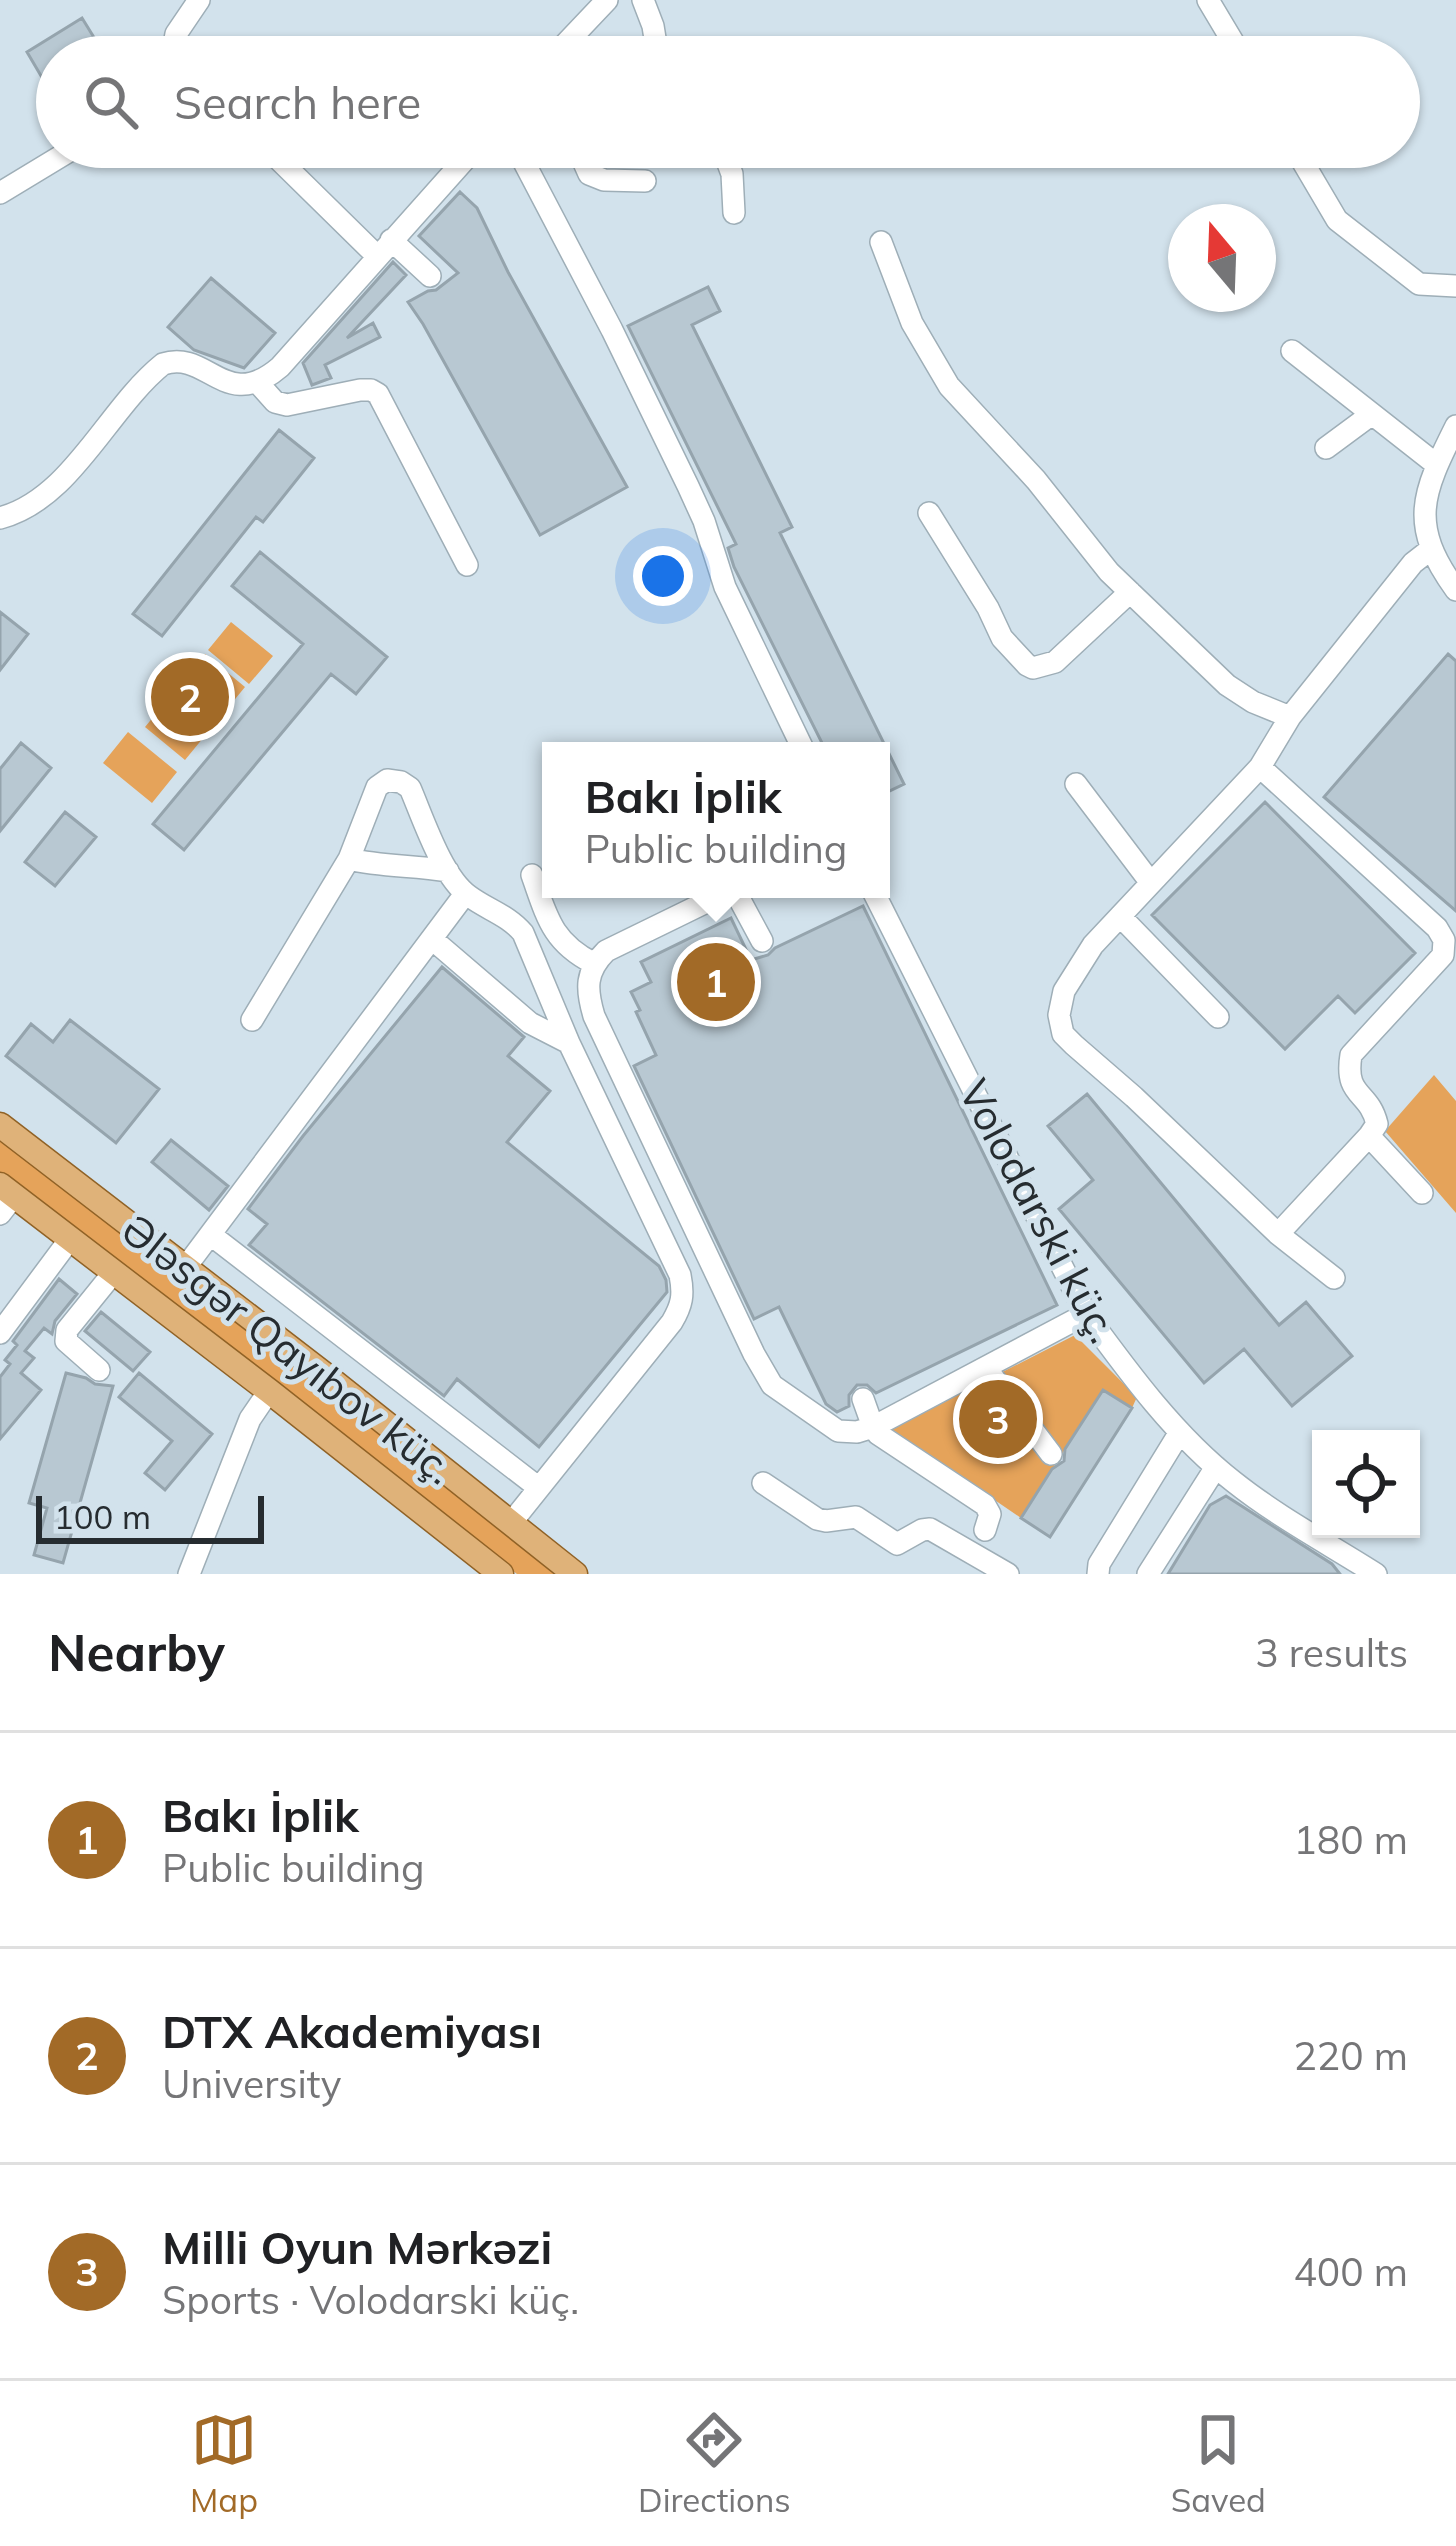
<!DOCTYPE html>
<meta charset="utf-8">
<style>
body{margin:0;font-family:Mulish,sans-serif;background:#f2f2f2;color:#202124}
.controls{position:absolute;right:36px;bottom:36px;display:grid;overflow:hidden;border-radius:0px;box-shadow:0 3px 9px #0004}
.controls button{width:108px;height:108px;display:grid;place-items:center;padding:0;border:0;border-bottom:3px solid #e0e0e0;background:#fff;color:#202124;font:60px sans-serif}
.compass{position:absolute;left:1168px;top:204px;width:108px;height:108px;border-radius:50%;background:#fff;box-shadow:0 3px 9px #0004;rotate:341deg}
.scale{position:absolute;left:36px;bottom:30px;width:228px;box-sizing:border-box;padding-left:12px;border:6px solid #262c30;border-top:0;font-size:33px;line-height:42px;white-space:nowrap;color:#262c30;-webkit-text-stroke:9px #d2e2ec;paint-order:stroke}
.you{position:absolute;left:663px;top:576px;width:42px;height:42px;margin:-30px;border:9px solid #fff;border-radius:50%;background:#1a73e8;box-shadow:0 0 0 18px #1a73e833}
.badge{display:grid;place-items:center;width:78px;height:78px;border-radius:50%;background:#a26a27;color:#fff;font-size:39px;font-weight:700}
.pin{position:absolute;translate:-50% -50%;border:6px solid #fff;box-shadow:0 3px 12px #0006}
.popup{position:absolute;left:542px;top:742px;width:348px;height:156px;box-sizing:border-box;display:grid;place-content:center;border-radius:0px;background:#fff;filter:drop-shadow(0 3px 9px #0005);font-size:39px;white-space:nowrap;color:#757577}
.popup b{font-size:45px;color:#202124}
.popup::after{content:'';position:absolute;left:50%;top:100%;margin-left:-24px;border:24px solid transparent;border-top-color:#fff}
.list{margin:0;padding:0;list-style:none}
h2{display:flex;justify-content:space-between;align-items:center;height:156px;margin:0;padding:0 48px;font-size:51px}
h2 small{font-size:39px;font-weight:400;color:#757577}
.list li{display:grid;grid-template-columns:78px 1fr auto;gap:36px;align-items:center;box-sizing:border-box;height:216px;padding:0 48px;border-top:3px solid #e0e0e0}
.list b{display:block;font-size:45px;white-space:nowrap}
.list p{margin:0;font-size:39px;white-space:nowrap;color:#757577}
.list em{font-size:39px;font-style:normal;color:#757577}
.icon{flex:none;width:66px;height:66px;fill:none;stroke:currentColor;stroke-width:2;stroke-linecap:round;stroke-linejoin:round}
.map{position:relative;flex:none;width:1456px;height:1574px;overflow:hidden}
.search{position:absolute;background:#fff;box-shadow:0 3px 9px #0004;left:36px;right:36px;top:36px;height:132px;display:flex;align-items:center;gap:30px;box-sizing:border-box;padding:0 42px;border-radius:66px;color:#757577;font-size:45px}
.sheet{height:804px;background:#fff}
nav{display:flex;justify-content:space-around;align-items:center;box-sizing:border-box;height:168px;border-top:3px solid #e0e0e0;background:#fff;font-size:33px;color:#757577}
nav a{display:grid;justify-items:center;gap:6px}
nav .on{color:#a26a27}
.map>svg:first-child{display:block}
.green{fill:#e5a35a}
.building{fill:#b8c8d2;stroke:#95a4ad;stroke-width:3}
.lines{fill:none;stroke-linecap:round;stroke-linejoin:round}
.minor-casing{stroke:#9eaeb7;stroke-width:24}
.major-casing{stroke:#906226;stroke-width:27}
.minor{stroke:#fff;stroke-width:21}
.major{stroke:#dfb279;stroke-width:24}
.labels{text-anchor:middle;stroke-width:10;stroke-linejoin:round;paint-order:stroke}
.street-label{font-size:42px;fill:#262c30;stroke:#d2e2ec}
</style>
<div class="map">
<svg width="1456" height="1574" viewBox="0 0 1456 1574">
<rect width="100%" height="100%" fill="#d2e2ec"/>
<path class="green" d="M231 622 273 656 249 684 208 650Z
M205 654 245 687 185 760 145 727Z
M128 732 177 772 152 803 103 763Z
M1434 1075 1456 1101V1213L1385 1131Z
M0 1139 560 1574H517L0 1176Z
M1075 1335 1137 1397 1132 1408 1103 1390 1021 1518 891 1429Z"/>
<path class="building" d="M82 18 106 57H57V103L27 52Z
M460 192 477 208 508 272 627 487 540 535 423 324 408 302 428 291 436 290 458 273 419 236Z
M393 262 406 275 347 338 373 323 380 337 325 365 331 378 312 385 303 363Z
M211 278 275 333 244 368 194 350 168 327Z
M708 287 720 311 692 325 792 527 780 533 904 784 881 795V751H826L734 567 728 548 736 544 628 326Z
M279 430 314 458 263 522 256 517 162 636 133 614Z
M260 552 387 657 356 694 331 674 184 850 153 824 303 644 232 586Z
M0 612 28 634 0 670Z
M1448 654 1456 661V911L1324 797Z
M21 743 51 768 0 831V769Z
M1265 802 1415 953 1355 1013 1338 996 1285 1049 1152 915Z
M65 812 96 837 55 886 25 862Z
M863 906 1057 1305 876 1393 867 1385H857L849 1395V1406L837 1412 826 1404 779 1307 754 1319 634 1066 656 1055 636 1012 640 1010 631 992 651 982 641 962 731 918 751 960 768 955 775 948Z
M442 967 524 1037 508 1056 550 1091 507 1142 659 1266 666 1280 667 1292 539 1447 457 1379 444 1396 249 1245 267 1224 248 1209 303 1136Z
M70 1020 159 1089 116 1143 6 1056 31 1024 53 1042Z
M1087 1094 1279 1325 1306 1302 1352 1356 1292 1406 1244 1349 1204 1383 1059 1209 1093 1180 1048 1126Z
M171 1140 228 1186 209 1210 152 1162Z
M59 1279 77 1294 55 1321 52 1334 44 1328 25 1351 34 1358 21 1373 41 1390 0 1439V1377L10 1364 5 1360 17 1345 13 1341Z
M101 1312 150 1352 133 1371 85 1331Z
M66 1373 86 1378 95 1384 113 1386 63 1563 34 1555 47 1508 29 1503Z
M139 1373 212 1434 165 1490 145 1473 172 1441 119 1397Z
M1103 1390 1132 1408 1050 1537 1021 1518 1052 1469 1064 1461 1065 1449Z
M1226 1496 1332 1564 1340 1574H1168L1210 1505Z"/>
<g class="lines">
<g class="minor-casing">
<path id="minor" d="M643 0 653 26 658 57
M1208 0 1242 57
M182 57 174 45 176 34 199 0
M553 57 607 0
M266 147 377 256
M516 147 612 330 688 486 704 521 725 587 804 751
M577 147 589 174 604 180 645 181
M722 147 732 174 734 213
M1294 147 1337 220 1419 284 1456 286
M0 193 76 147
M391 240 430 276
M881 242 912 323 949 386 1036 480 1109 572 1227 685 1253 702 1290 717
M1292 351 1437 465
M258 383 275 402 287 405 360 390H371L378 394 467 565
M1456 426C1422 494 1408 524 1456 590
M1326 448 1372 414
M929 513 988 608 1002 638 1027 665 1033 668 1055 662 1130 592
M0 518C72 499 107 409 163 364 208 349 225 414 280 367L476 147
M1260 767 1437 928 1444 940 1443 955 1351 1055C1344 1098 1369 1090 1377 1124L1369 1136 1278 1234
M1076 784 1151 883
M349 859C382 867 415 865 448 871
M532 875C547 917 552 942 593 963
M733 889 606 951C585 972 586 989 594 1016L754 1354 772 1385 838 1431 857 1432 873 1427 1086 1314
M734 889 762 941
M872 889 1086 1314C1129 1373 1176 1437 1234 1482 1278 1517 1329 1544 1376 1574
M1120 916 1218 1017
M432 939 530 1023 569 1043
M252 1020 349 859 377 787 387 780 401 782 410 788C423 818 442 877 469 896 488 910 508 915 523 933L569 1043 680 1275C684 1295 682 1305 672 1322L511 1523
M1369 1136 1422 1193
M0 1214 14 1196
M211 1235 539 1488
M185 1268 465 894
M1334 1278 1278 1234 1134 1097 1074 1045 1063 1034 1059 1015 1064 991 1093 945 1260 767 1290 717 1413 563 1431 549
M0 1333 70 1239
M986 1368 1051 1454
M99 1370 66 1341 67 1330 114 1272
M863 1399 873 1427 878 1434 985 1505 990 1514 985 1530
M763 1483 817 1519 826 1521 856 1517 897 1544 922 1530 930 1529 1008 1574
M189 1574 250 1419 269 1391
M1098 1574 1099 1564 1180 1432
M1148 1574 1216 1467"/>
</g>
<g class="major-casing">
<path id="major" d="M0 1125 325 1375 575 1574
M0 1185 269 1391 501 1574"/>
</g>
<use href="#minor" class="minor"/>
<use href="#major" class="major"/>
</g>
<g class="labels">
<g class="street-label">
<text transform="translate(1039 1211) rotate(62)" y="15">Volodarski küç.</text>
<text transform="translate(288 1349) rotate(38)" y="15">Ələsgər Qayıbov küç.</text>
</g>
</g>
</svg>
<div class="controls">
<button><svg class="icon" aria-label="locate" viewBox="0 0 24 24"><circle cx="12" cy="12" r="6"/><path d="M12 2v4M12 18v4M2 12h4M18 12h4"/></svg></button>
</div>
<svg class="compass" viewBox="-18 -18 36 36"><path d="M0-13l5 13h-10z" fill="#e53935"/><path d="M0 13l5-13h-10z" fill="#757577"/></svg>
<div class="scale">100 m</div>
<div class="you"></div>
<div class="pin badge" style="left:716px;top:982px">1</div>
<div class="popup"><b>Bakı İplik</b>Public building</div>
<div class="pin badge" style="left:190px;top:697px">2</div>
<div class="pin badge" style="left:998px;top:1419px">3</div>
<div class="search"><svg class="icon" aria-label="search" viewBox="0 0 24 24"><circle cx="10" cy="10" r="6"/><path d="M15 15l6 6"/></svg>Search here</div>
</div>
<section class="sheet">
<h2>Nearby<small>3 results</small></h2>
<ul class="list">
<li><span class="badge">1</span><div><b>Bakı İplik</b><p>Public building</p></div><em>180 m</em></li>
<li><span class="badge">2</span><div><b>DTX Akademiyası</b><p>University</p></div><em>220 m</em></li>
<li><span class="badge">3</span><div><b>Milli Oyun Mərkəzi</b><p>Sports · Volodarski küç.</p></div><em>400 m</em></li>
</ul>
</section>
<nav>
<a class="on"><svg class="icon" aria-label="map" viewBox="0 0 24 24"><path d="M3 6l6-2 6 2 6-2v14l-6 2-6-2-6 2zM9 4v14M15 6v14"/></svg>Map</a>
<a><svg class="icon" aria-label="directions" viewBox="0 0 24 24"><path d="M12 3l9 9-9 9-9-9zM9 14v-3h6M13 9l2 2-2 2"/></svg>Directions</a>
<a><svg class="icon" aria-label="saved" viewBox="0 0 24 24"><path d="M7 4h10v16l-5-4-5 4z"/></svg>Saved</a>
</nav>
